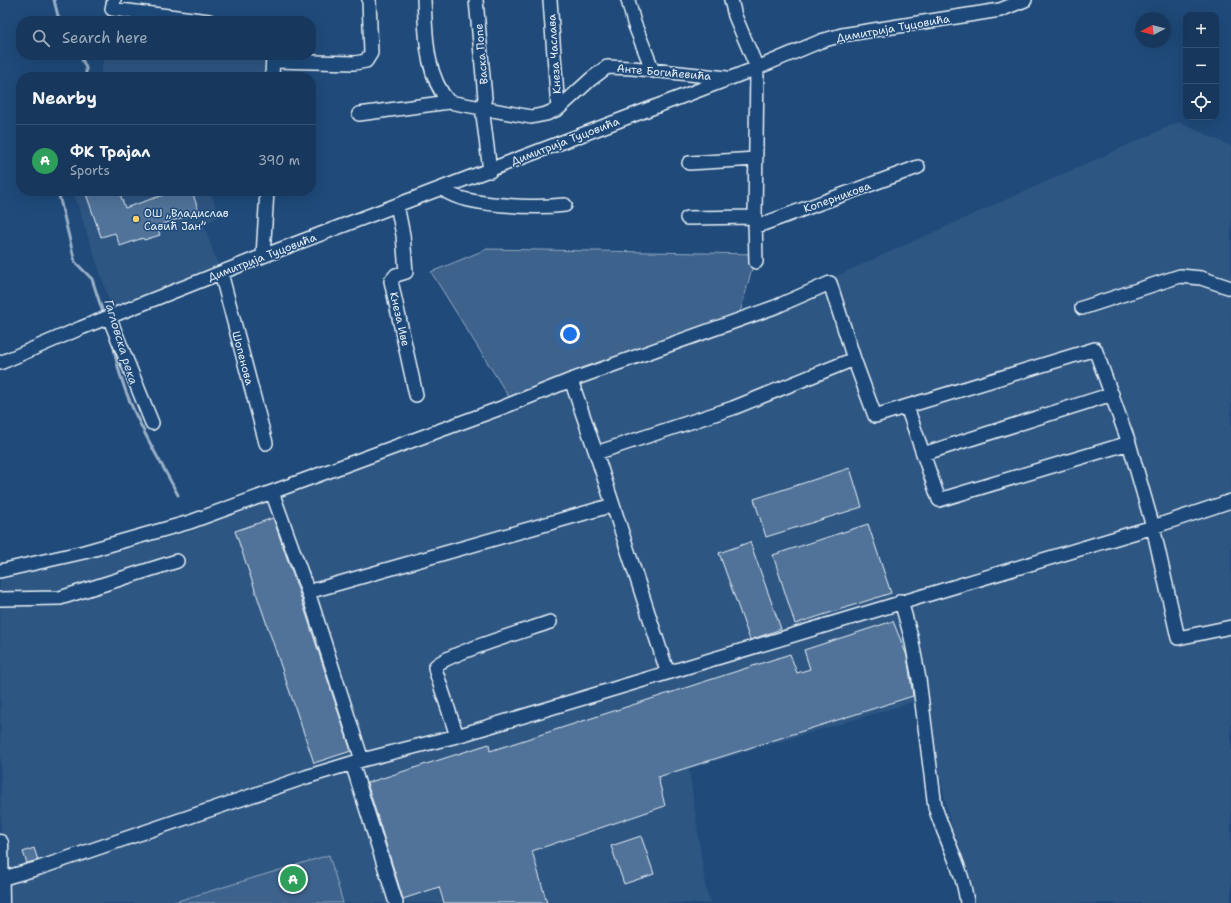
<!DOCTYPE html>
<meta charset="utf-8">
<style>
body{margin:0;font-family:"Shantell Sans",sans-serif;background:#244365;color:#f1f3f6}
.controls{position:absolute;right:12px;top:12px;display:grid;overflow:hidden;border-radius:8px;box-shadow:0 4px 16px #0002}
.controls button{width:36px;height:36px;display:grid;place-items:center;padding:0;border:0;border-bottom:1px solid #365272;background:#17385c;color:#f1f3f6;font:20px sans-serif}
.compass{position:absolute;left:1135px;top:12px;width:36px;height:36px;border-radius:50%;background:#17385c;box-shadow:0 4px 16px #0002;rotate:263deg}
.you{position:absolute;left:570px;top:334px;width:14px;height:14px;margin:-10px;border:3px solid #fff;border-radius:50%;background:#1a73e8;box-shadow:0 0 0 6px #1a73e833}
.badge{display:grid;place-items:center;width:26px;height:26px;border-radius:50%;background:#bca0f2;color:#fff;font-size:13px;font-weight:700}
.pin{position:absolute;translate:-50% -50%;border:2px solid #fff;box-shadow:0 1px 4px #0006}
.list{margin:0;padding:0;list-style:none}
h2{display:flex;justify-content:space-between;align-items:center;height:52px;margin:0;padding:0 16px;font-size:17px}
h2 small{font-size:13px;font-weight:400;color:#9eacbb}
.list li{display:grid;grid-template-columns:26px 1fr auto;gap:12px;align-items:center;box-sizing:border-box;height:72px;padding:0 16px;border-top:1px solid #365272}
.list b{display:block;font-size:15px;white-space:nowrap}
.list p{margin:0;font-size:13px;white-space:nowrap;color:#9eacbb}
.list em{font-size:13px;font-style:normal;color:#9eacbb}
.icon{flex:none;width:22px;height:22px;fill:none;stroke:currentColor;stroke-width:2;stroke-linecap:round;stroke-linejoin:round}
.map{position:relative;flex:none;width:1231px;height:903px;overflow:hidden}
.search{position:absolute;background:#17385c;box-shadow:0 4px 16px #0002;left:16px;top:16px;width:300px;height:44px;display:flex;align-items:center;gap:10px;box-sizing:border-box;padding:0 14px;border-radius:16px;color:#9eacbb;font-size:15px}
.panel{position:absolute;background:#17385c;box-shadow:0 4px 16px #0002;left:16px;top:72px;width:300px;height:124px;border-radius:16px}
.map>svg:first-child{display:block}
.built{fill:#2e5683}
.green{fill:#3c628c;stroke:#92aac2}
.lines{fill:none;stroke-linecap:round;stroke-linejoin:round}
.stream{stroke:#9ab0c7;stroke-width:3}
.building{fill:#517399;stroke:#e8f1f8}
.minor-casing{stroke:#e8f1f8;stroke-width:16}
.major-casing{stroke:#e8f1f8;stroke-width:19}
.minor{stroke:#1f4a7a;stroke-width:13}
.major{stroke:#1f4a7a;stroke-width:16}
.poi-dot{fill:#ffd166;stroke:#1f4a7a;stroke-width:1.5}
.labels{text-anchor:middle;stroke-width:3;stroke-linejoin:round;paint-order:stroke}
.street-label{font-size:11px;fill:#e8f1f8;stroke:#1f4a7a}
.poi-label{font-size:11px;fill:#e8f1f8;stroke:#1f4a7a;text-anchor:start}
.water-label{font-size:12px;font-style:italic;fill:#d4e1ec;stroke:#1f4a7a}
</style>
<div class="map">
<svg width="1231" height="903" viewBox="0 0 1231 903">
<rect width="100%" height="100%" fill="#1f4a7a"/>
<filter id="ink" filterUnits="userSpaceOnUse"><feTurbulence type="fractalNoise" baseFrequency=".025" numOctaves="2"/><feDisplacementMap in="SourceGraphic" scale="8" xChannelSelector="R" yChannelSelector="G"/><feConvolveMatrix kernelMatrix="1 2 1 2 8 2 1 2 1" color-interpolation-filters="sRGB"/></filter>
<g filter="url(#ink)">
<path class="built" d="M104 55H273L272 77H100Z
M1179 122 1231 146V903H968L923 699 689 769 706 890 711 903H1L0 580 194 531 190 522 738 320Z
M73 191H210L220 217 203 223 221 273 114 315Z"/>
<path class="green" d="M487 249 756 254 738 320 512 402 431 272Z
M329 855 343 903H171Z"/>
<g class="lines">
<path class="stream" d="M54 0 58 16 61 21
M80 55 86 68V77
M58 191 75 262 92 279 104 316
M113 342C120 397 153 447 178 495"/>
</g>
<path class="building" d="M85 191H119L125 208 175 191H192L199 212 157 226 160 235 144 240 143 238 120 246 115 233 101 237Z
M850 468 862 507 766 537 754 499Z
M273 518 300 595 351 751 314 763 235 531Z
M868 524 891 593 795 624 773 555Z
M750 542 781 629 750 640 719 553Z
M893 621 907 656 913 696 658 777 665 806 532 851 547 903H444L439 887 403 899 367 783 489 744 490 751 790 654 797 673 810 669 804 650Z
M641 836 654 874 624 884 611 846Z
M34 848 38 860 27 863 23 852Z"/>
<g class="lines">
<g class="minor-casing">
<path id="minor" d="M114 0 112 9 209 21
M424 0C426 34 425 75 449 102L531 117 546 114 558 109 591 79 607 67 632 68 727 78
M476 0 485 98 482 107
M550 0 558 109
M628 0 634 23 653 71
M731 0 735 16 757 68 755 217 756 262
M273 61 355 63 366 61 371 53 369 0
M272 77 273 55
M482 107 490 171
M359 114 449 102
M689 163 756 159
M442 188C459 207 540 208 565 205
M397 205 403 235 406 272 396 275 391 281 416 395
M687 218 755 217
M755 227 918 167
M263 256 267 191
M221 273 266 443
M1082 308 1180 276 1201 278 1231 288
M109 317 152 423
M0 363 81 328 263 256 757 68 821 41 842 35 1000 10 1025 0
M571 380 596 453 667 671
M907 407 939 500 1129 443
M923 454 1112 394
M272 492 308 592 362 760
M1231 501 1153 527 1178 638 1231 627
M0 571 84 552 190 522 501 408 571 380 775 307 830 283 854 359 733 408 596 453
M308 592 613 505
M0 599 60 598 177 561
M901 601 911 637 919 679 935 807C945 839 963 869 967 903
M457 736 436 672 435 667C443 655 531 629 550 622
M352 763 396 903
M0 879 39 868 306 777 362 760 457 736 1153 527 1129 443 1095 349 875 416 854 359"/>
</g>
<g class="major-casing">
<path id="major" d="M0 843 1 903"/>
</g>
<use href="#minor" class="minor"/>
<use href="#major" class="major"/>
</g>
</g>
<circle class="poi-dot" cx="136" cy="219" r="4"/>
<g class="labels">
<g class="street-label">
<text transform="translate(893 28) rotate(-10)" y="4">Димитрија Туцовића</text>
<text transform="translate(481 54) rotate(-95)" y="4">Васка Попе</text>
<text transform="translate(554 54) rotate(-94)" y="4">Кнеза Часлава</text>
<text transform="translate(664 72) rotate(5)" y="4">Анте Богићевића</text>
<text transform="translate(565 141) rotate(-21)" y="4">Димитрија Туцовића</text>
<text transform="translate(837 197) rotate(-20)" y="4">Коперникова</text>
<text transform="translate(262 257) rotate(-21)" y="4">Димитрија Туцовића</text>
<text transform="translate(400 319) rotate(77)" y="4">Кнеза Иве</text>
<text transform="translate(243 358) rotate(75)" y="4">Шопенова</text>
</g>
<g class="poi-label">
<text x="144" y="217">ОШ „Владислав<tspan x="144" dy="13">Савић Јан”</tspan></text>
</g>
<g class="water-label">
<text transform="translate(121 342) rotate(73)" y="4">Гагловска река</text>
</g>
</g>
</svg>
<div class="controls">
<button>+</button>
<button>−</button>
<button><svg class="icon" aria-label="locate" viewBox="0 0 24 24"><circle cx="12" cy="12" r="6"/><path d="M12 2v4M12 18v4M2 12h4M18 12h4"/></svg></button>
</div>
<svg class="compass" viewBox="-18 -18 36 36"><path d="M0-13l5 13h-10z" fill="#e53935"/><path d="M0 13l5-13h-10z" fill="#9eacbb"/></svg>
<div class="you"></div>
<div class="pin badge" style="left:293px;top:879px;background:#2e9e5b">A</div>
<div class="search"><svg class="icon" aria-label="search" viewBox="0 0 24 24"><circle cx="10" cy="10" r="6"/><path d="M15 15l6 6"/></svg>Search here</div>
<section class="panel">
<h2>Nearby<small></small></h2>
<ul class="list">
<li><span class="badge" style="background:#2e9e5b">A</span><div><b>ФК Трајал</b><p>Sports</p></div><em>390 m</em></li>
</ul>
</section>
</div>
